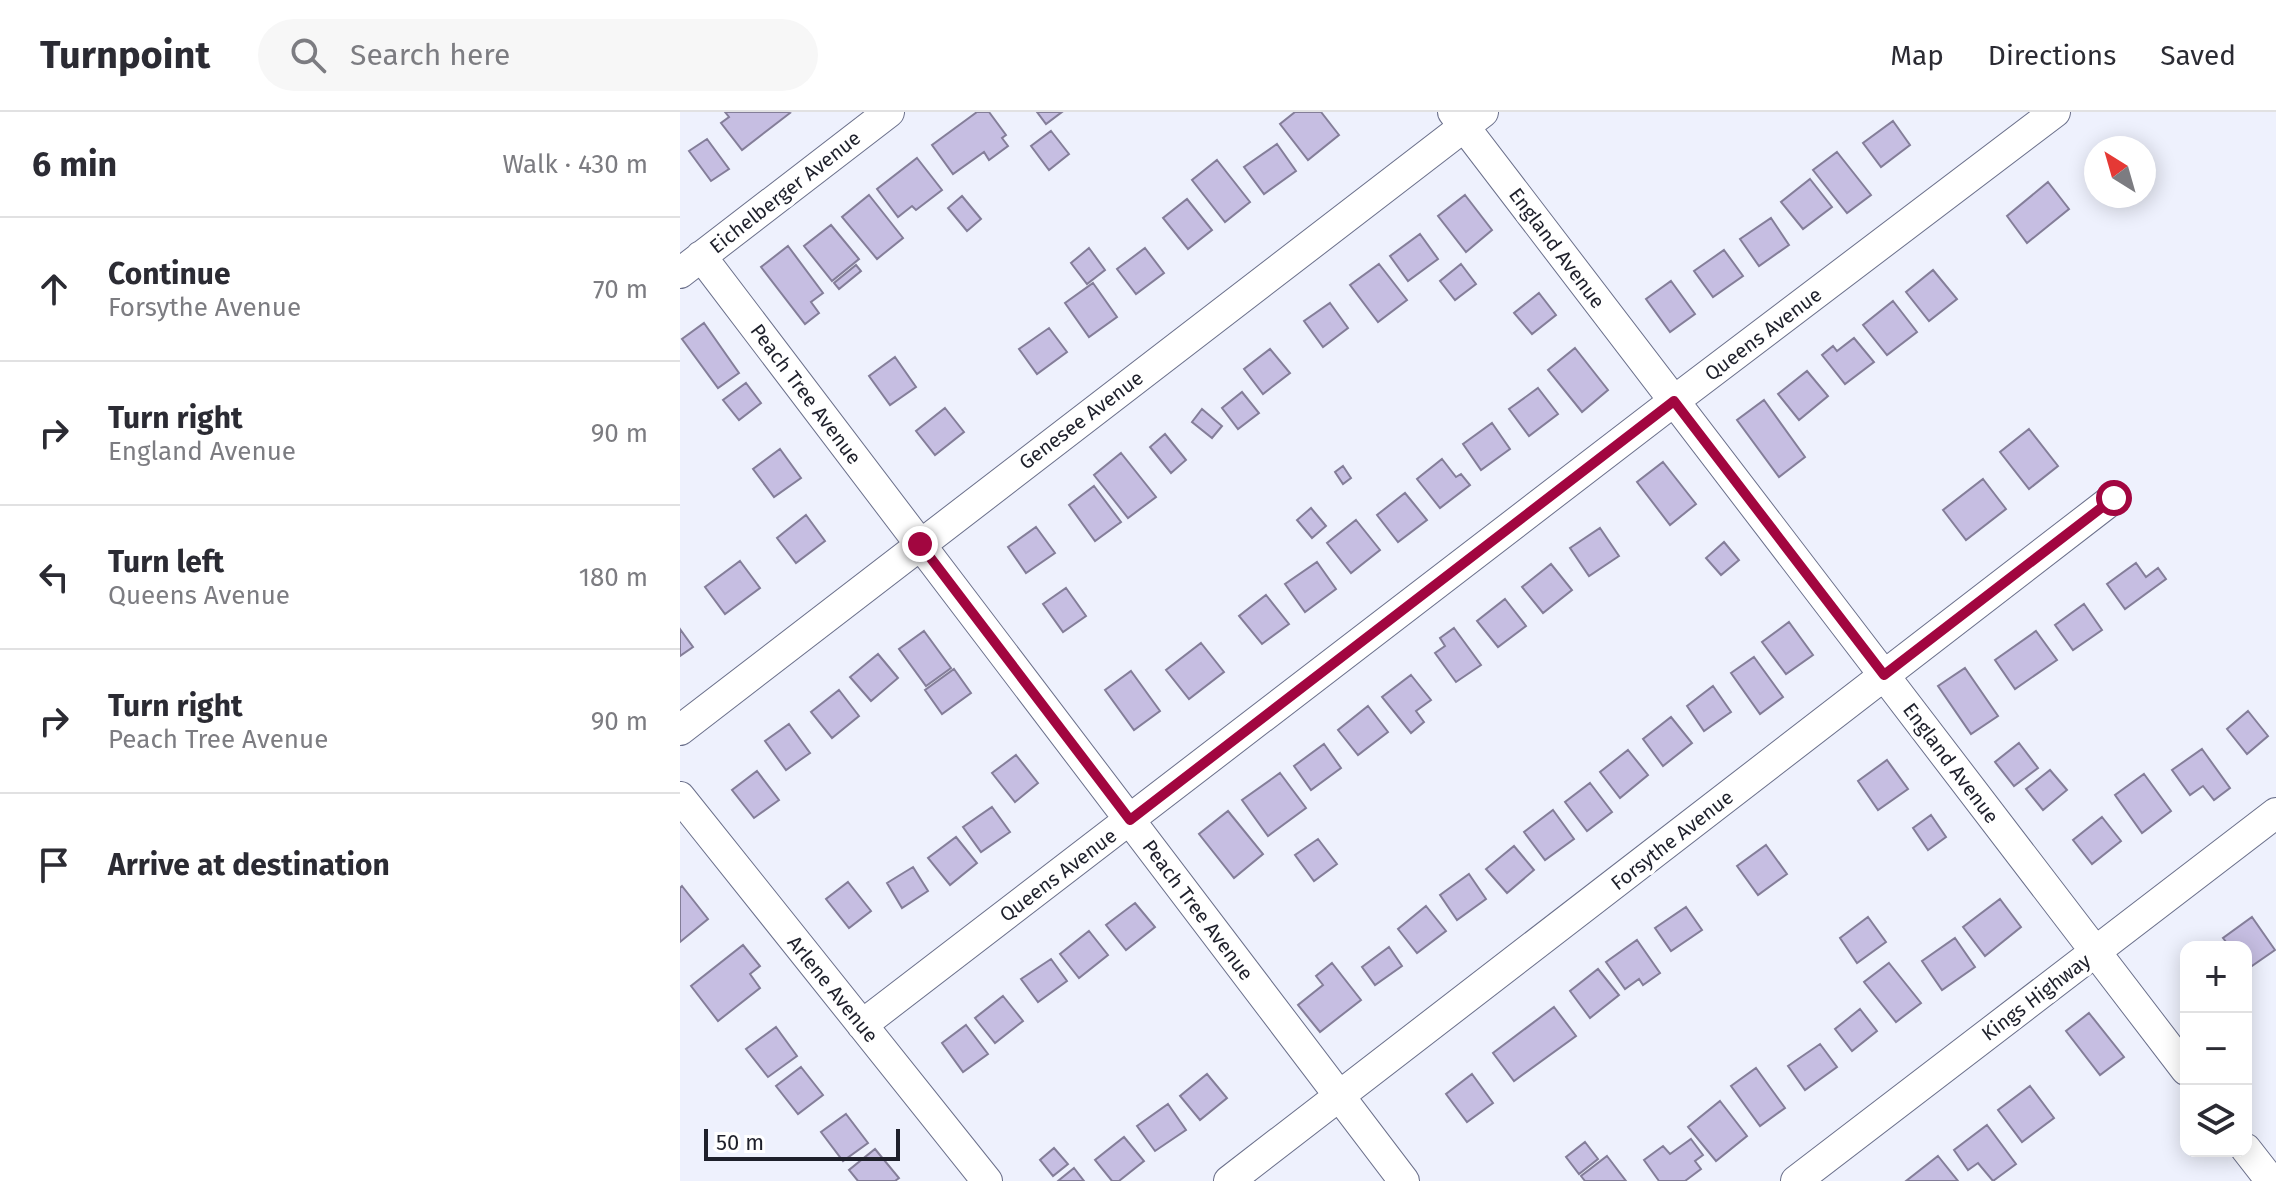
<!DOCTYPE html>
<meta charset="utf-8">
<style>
body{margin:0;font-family:"Fira Sans",sans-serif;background:#f7f7f7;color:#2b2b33}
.controls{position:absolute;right:24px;bottom:24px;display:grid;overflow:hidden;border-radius:16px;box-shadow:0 4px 20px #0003}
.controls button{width:72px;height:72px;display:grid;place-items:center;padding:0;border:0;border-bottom:2px solid #e1e1e2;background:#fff;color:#2b2b33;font:40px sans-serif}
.compass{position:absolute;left:1404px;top:24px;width:72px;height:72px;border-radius:50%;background:#fff;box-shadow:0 4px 20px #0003;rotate:323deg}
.scale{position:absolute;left:24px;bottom:20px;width:196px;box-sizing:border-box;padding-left:8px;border:4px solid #1e202b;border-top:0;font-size:22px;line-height:28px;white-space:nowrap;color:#1e202b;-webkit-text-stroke:6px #fff;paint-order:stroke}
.stop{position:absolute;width:24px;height:24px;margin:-18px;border:6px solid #a20640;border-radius:50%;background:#fff}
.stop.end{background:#a20640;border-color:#fff;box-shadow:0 2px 8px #0008}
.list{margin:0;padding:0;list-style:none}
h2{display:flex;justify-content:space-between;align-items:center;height:104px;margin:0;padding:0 32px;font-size:34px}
h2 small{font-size:26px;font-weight:400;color:#7c7c81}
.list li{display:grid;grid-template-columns:52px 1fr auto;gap:24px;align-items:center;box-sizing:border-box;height:144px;padding:0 32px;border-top:2px solid #e1e1e2}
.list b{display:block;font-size:30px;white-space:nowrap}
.list p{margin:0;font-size:26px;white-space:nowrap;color:#7c7c81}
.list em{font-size:26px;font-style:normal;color:#7c7c81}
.icon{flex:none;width:44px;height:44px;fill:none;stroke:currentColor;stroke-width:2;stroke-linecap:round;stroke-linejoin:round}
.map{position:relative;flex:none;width:1596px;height:1069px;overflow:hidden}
header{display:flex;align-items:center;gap:48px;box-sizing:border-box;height:112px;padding:0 40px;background:#fff;border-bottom:2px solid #e1e1e2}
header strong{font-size:38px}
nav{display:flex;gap:44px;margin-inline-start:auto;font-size:28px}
.search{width:560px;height:72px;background:#f7f7f7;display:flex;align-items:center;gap:20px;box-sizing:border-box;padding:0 28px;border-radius:44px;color:#7c7c81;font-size:30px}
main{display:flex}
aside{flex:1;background:#fff}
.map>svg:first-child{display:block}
.building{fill:#c6bee2;stroke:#847e99;stroke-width:2}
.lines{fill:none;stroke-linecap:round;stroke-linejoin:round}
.minor-casing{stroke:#6b708b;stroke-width:32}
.minor{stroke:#fff;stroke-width:30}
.route{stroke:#a20640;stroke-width:10}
.labels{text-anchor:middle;stroke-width:8;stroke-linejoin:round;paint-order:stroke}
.street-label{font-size:20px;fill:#1e202b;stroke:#fff}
</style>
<header>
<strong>Turnpoint</strong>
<div class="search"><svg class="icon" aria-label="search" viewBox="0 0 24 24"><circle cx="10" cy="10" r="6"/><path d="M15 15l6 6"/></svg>Search here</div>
<nav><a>Map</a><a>Directions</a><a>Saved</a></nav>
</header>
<main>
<aside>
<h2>6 min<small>Walk · 430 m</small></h2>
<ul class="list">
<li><svg class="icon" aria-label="ahead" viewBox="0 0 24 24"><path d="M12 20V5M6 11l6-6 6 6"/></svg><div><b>Continue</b><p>Forsythe Avenue</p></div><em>70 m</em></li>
<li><svg class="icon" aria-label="right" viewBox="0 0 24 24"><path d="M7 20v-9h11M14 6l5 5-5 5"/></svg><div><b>Turn right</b><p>England Avenue</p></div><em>90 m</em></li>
<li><svg class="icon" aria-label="left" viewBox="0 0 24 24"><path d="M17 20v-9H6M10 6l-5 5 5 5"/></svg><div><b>Turn left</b><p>Queens Avenue</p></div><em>180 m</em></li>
<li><svg class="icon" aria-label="right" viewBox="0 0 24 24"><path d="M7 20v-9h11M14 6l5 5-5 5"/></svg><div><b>Turn right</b><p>Peach Tree Avenue</p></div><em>90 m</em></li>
<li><svg class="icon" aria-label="arrive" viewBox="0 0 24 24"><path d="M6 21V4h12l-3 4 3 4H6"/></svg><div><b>Arrive at destination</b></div></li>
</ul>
</aside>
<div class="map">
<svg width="1596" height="1069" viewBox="0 0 1596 1069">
<rect width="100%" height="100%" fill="#eef1fd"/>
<path class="building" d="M45 0H108L110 1 62 38 41 11 49 5Z
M297 0H309L326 23 322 26 328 34 309 48 304 40 273 62 252 33Z
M357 0H382L366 12Z
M615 0H641L659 23 628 48 600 12Z
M1213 9 1230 33 1201 55 1183 31Z
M371 19 389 42 369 58 351 34Z
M27 27 49 57 31 69 9 39Z
M597 32 616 59 584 82 564 55Z
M1157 40 1191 83 1167 101 1133 58Z
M237 46 262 78 236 98 232 94 218 105 197 77Z
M537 48 570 90 545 110 512 68Z
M1130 67 1152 95 1123 117 1101 90Z
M1368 70 1389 97 1347 131 1327 104Z
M189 83 223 126 197 147 162 105Z
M785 83 812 118 786 140 758 104Z
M282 84 301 107 287 119 268 96Z
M507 87 532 118 508 137 483 106Z
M1091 106 1109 133 1079 154 1060 127Z
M151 113 179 147 152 169 124 134Z
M740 122 758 147 728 169 710 144Z
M108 134 143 181 131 190 139 201 125 212 81 155Z
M409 136 425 158 407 172 391 151Z
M465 136 484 161 456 182 437 157Z
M1044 138 1063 164 1033 185 1014 159Z
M699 152 727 188 698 210 670 173Z
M781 152 796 172 775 188 760 169Z
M176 153 181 159 159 177 154 171Z
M1253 158 1277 187 1249 209 1226 180Z
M991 169 1015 202 990 220 966 187Z
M413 171 437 205 409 225 385 191Z
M859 181 876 203 852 222 834 201Z
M1213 189 1237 220 1207 243 1183 213Z
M650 191 668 216 643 235 624 209Z
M24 211 59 261 38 276 2 227Z
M369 216 387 240 357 262 339 237Z
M1174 226 1194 250 1165 272 1142 243 1153 234 1157 239Z
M895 236 928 278 902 300 868 258Z
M590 237 610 261 583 282 564 257Z
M215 245 236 275 210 293 189 264Z
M1127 259 1148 284 1119 308 1098 282Z
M66 271 81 291 59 308 43 288Z
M858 276 878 302 849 324 829 297Z
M562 280 579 301 558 317 542 296Z
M1084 288 1125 345 1099 365 1057 308Z
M265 296 284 320 255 343 236 319Z
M522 297 542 314 532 326 512 310Z
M812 311 830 337 801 358 783 332Z
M1349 317 1378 354 1349 377 1320 340Z
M485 322 506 348 491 361 470 335Z
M100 337 121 366 94 385 73 357Z
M441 341 476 385 448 406 414 363Z
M762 347 776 365 781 362 790 373 760 396 737 367Z
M983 350 1016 392 990 413 957 370Z
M663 354 671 366 663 372 655 360Z
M1303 367 1326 397 1286 428 1263 398Z
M414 374 441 410 415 429 389 393Z
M725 381 747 408 718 430 697 403Z
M631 396 646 414 632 426 617 408Z
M126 403 145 429 116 451 97 426Z
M676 408 700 438 671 461 647 431Z
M356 415 375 441 346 461 328 435Z
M920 416 939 444 909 464 890 436Z
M1044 430 1059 448 1041 463 1026 446Z
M60 449 80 476 45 502 25 475Z
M637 450 656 477 625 500 605 472Z
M1456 451 1466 465 1478 456 1486 467 1445 497 1427 472Z
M871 452 892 478 863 501 842 475Z
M386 476 406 504 383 520 363 492Z
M586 483 609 512 582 532 559 504Z
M825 487 846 514 818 535 797 509Z
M1404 492 1422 518 1393 538 1375 513Z
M1109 510 1133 543 1106 562 1082 530Z
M774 516 801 553 776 570 755 541 765 534 760 526Z
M0 517 13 535 0 544Z
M244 519 271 556 246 574 219 537Z
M1356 519 1377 548 1335 577 1315 548Z
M521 531 544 560 509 587 486 558Z
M198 542 218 566 191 589 170 565Z
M1074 545 1103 585 1080 602 1051 561Z
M1285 556 1318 604 1291 622 1258 574Z
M274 557 291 581 262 602 245 578Z
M451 559 480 599 454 618 425 578Z
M731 563 751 588 736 599 744 610 731 621 702 585Z
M1033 574 1051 600 1024 619 1007 594Z
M159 578 179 604 152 626 131 600Z
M688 594 708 620 678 643 658 618Z
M1568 599 1588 624 1567 642 1547 617Z
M991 605 1012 631 983 654 963 627Z
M109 612 130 641 106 658 85 629Z
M1339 631 1358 656 1334 674 1315 650Z
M644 632 661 656 631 678 614 654Z
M1522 637 1550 676 1534 688 1523 674 1510 683 1492 658Z
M948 638 968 663 940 686 920 660Z
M336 643 358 671 335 690 312 661Z
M1207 648 1228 677 1198 698 1178 669Z
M1370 658 1387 678 1363 698 1346 677Z
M77 659 99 688 74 706 52 678Z
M600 661 626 696 588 724 562 688Z
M1464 662 1491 699 1462 721 1435 683Z
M910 671 932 700 907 719 885 690Z
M312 695 330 720 301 740 283 715Z
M873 698 894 727 865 748 844 720Z
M548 699 583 742 554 766 519 722Z
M1251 703 1266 725 1248 738 1233 716Z
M1422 705 1441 729 1412 752 1393 728Z
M276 725 297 751 270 773 248 746Z
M638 727 657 752 634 769 615 743Z
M1086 733 1107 762 1078 783 1057 754Z
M834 734 854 758 827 781 806 757Z
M233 755 248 779 222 796 207 771Z
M789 762 806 787 777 808 760 783Z
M168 770 191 799 169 816 146 787Z
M2 774 28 807 0 830V776Z
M1320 787 1341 815 1305 844 1283 815Z
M455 791 475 815 446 838 426 813Z
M746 794 766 819 737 841 718 817Z
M1006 795 1022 818 991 839 975 816Z
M1188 805 1206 830 1177 851 1160 826Z
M1572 805 1595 838 1566 858V835H1550L1543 826Z
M409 819 428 843 399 866 380 842Z
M1275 826 1295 855 1262 878 1242 849Z
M957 828 980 861 963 873 959 867 945 877 926 850Z
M63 833 80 854 70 862 80 876 38 909 11 874Z
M709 835 722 854 695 873 682 855Z
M371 847 387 869 358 890 341 867Z
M652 851 681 888 640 920 618 893 643 873 636 864Z
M1209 851 1241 891 1216 910 1184 870Z
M918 857 939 883 910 906 890 879Z
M323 884 343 909 315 931 295 906Z
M874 895 896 924 834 969 813 941Z
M1180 897 1197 919 1172 939 1155 917Z
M1409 901 1444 945 1420 963 1386 919Z
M286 913 308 942 283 960 262 931Z
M96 915 117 944 88 965 66 937Z
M1140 932 1157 955 1125 978 1108 954Z
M121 955 143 983 118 1002 96 974Z
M1076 956 1105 996 1080 1014 1051 974Z
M527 962 547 986 520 1008 500 984Z
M792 962 813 991 787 1010 766 982Z
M1350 974 1374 1006 1342 1030 1318 998Z
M1040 989 1067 1024 1036 1049 1008 1015Z
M488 992 506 1018 475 1039 457 1014Z
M166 1002 188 1031 163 1049 141 1020Z
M1307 1013 1336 1052 1313 1069 1298 1051 1288 1058 1274 1038Z
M444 1025 464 1049 439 1069H432L415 1048Z
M1011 1027 1023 1043 1015 1049 1021 1057 1005 1069H979L964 1048 983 1034 990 1042Z
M905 1030 918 1047 899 1062 886 1045Z
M374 1036 388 1052 373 1064 360 1048Z
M195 1037 219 1066 215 1069H178L169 1058Z
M927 1044 946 1069H905L901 1064Z
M1258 1044 1278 1069H1226Z
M394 1056 404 1069H378Z"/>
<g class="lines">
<g class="minor-casing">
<path id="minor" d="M773 0 1506 958
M21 144 724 1069
M0 161 209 0
M0 618 803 0
M0 685 307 1069
M182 913 994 289 1375 0
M1566 1037 1591 1069
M549 1069 1434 386
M1116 1069 1596 701"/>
</g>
<use href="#minor" class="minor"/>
</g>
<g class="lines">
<path class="route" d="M240 432 450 708 994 289 1204 563 1434 386"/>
</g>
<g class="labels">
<g class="street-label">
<text transform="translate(105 80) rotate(-38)" y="7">Eichelberger Avenue</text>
<text transform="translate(877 136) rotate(53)" y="7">England Avenue</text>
<text transform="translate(1083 222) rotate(-37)" y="7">Queens Avenue</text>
<text transform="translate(126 282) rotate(53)" y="7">Peach Tree Avenue</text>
<text transform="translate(401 308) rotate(-37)" y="7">Genesee Avenue</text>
<text transform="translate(1271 651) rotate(53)" y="7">England Avenue</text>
<text transform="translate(992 728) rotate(-38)" y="7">Forsythe Avenue</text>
<text transform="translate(378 763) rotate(-37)" y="7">Queens Avenue</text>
<text transform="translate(518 798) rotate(53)" y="7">Peach Tree Avenue</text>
<text transform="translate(153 877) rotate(51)" y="7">Arlene Avenue</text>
<text transform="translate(1356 885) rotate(-37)" y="7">Kings Highway</text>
</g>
</g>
</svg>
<div class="controls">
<button>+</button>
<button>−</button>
<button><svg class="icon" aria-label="layers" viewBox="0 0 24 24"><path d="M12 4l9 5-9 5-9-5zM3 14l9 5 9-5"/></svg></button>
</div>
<svg class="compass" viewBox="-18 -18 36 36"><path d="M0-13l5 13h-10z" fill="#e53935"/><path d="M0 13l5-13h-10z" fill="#7c7c81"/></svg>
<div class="scale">50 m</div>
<div class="stop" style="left:1434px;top:386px"></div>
<div class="stop end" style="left:240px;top:432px"></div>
</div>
</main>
